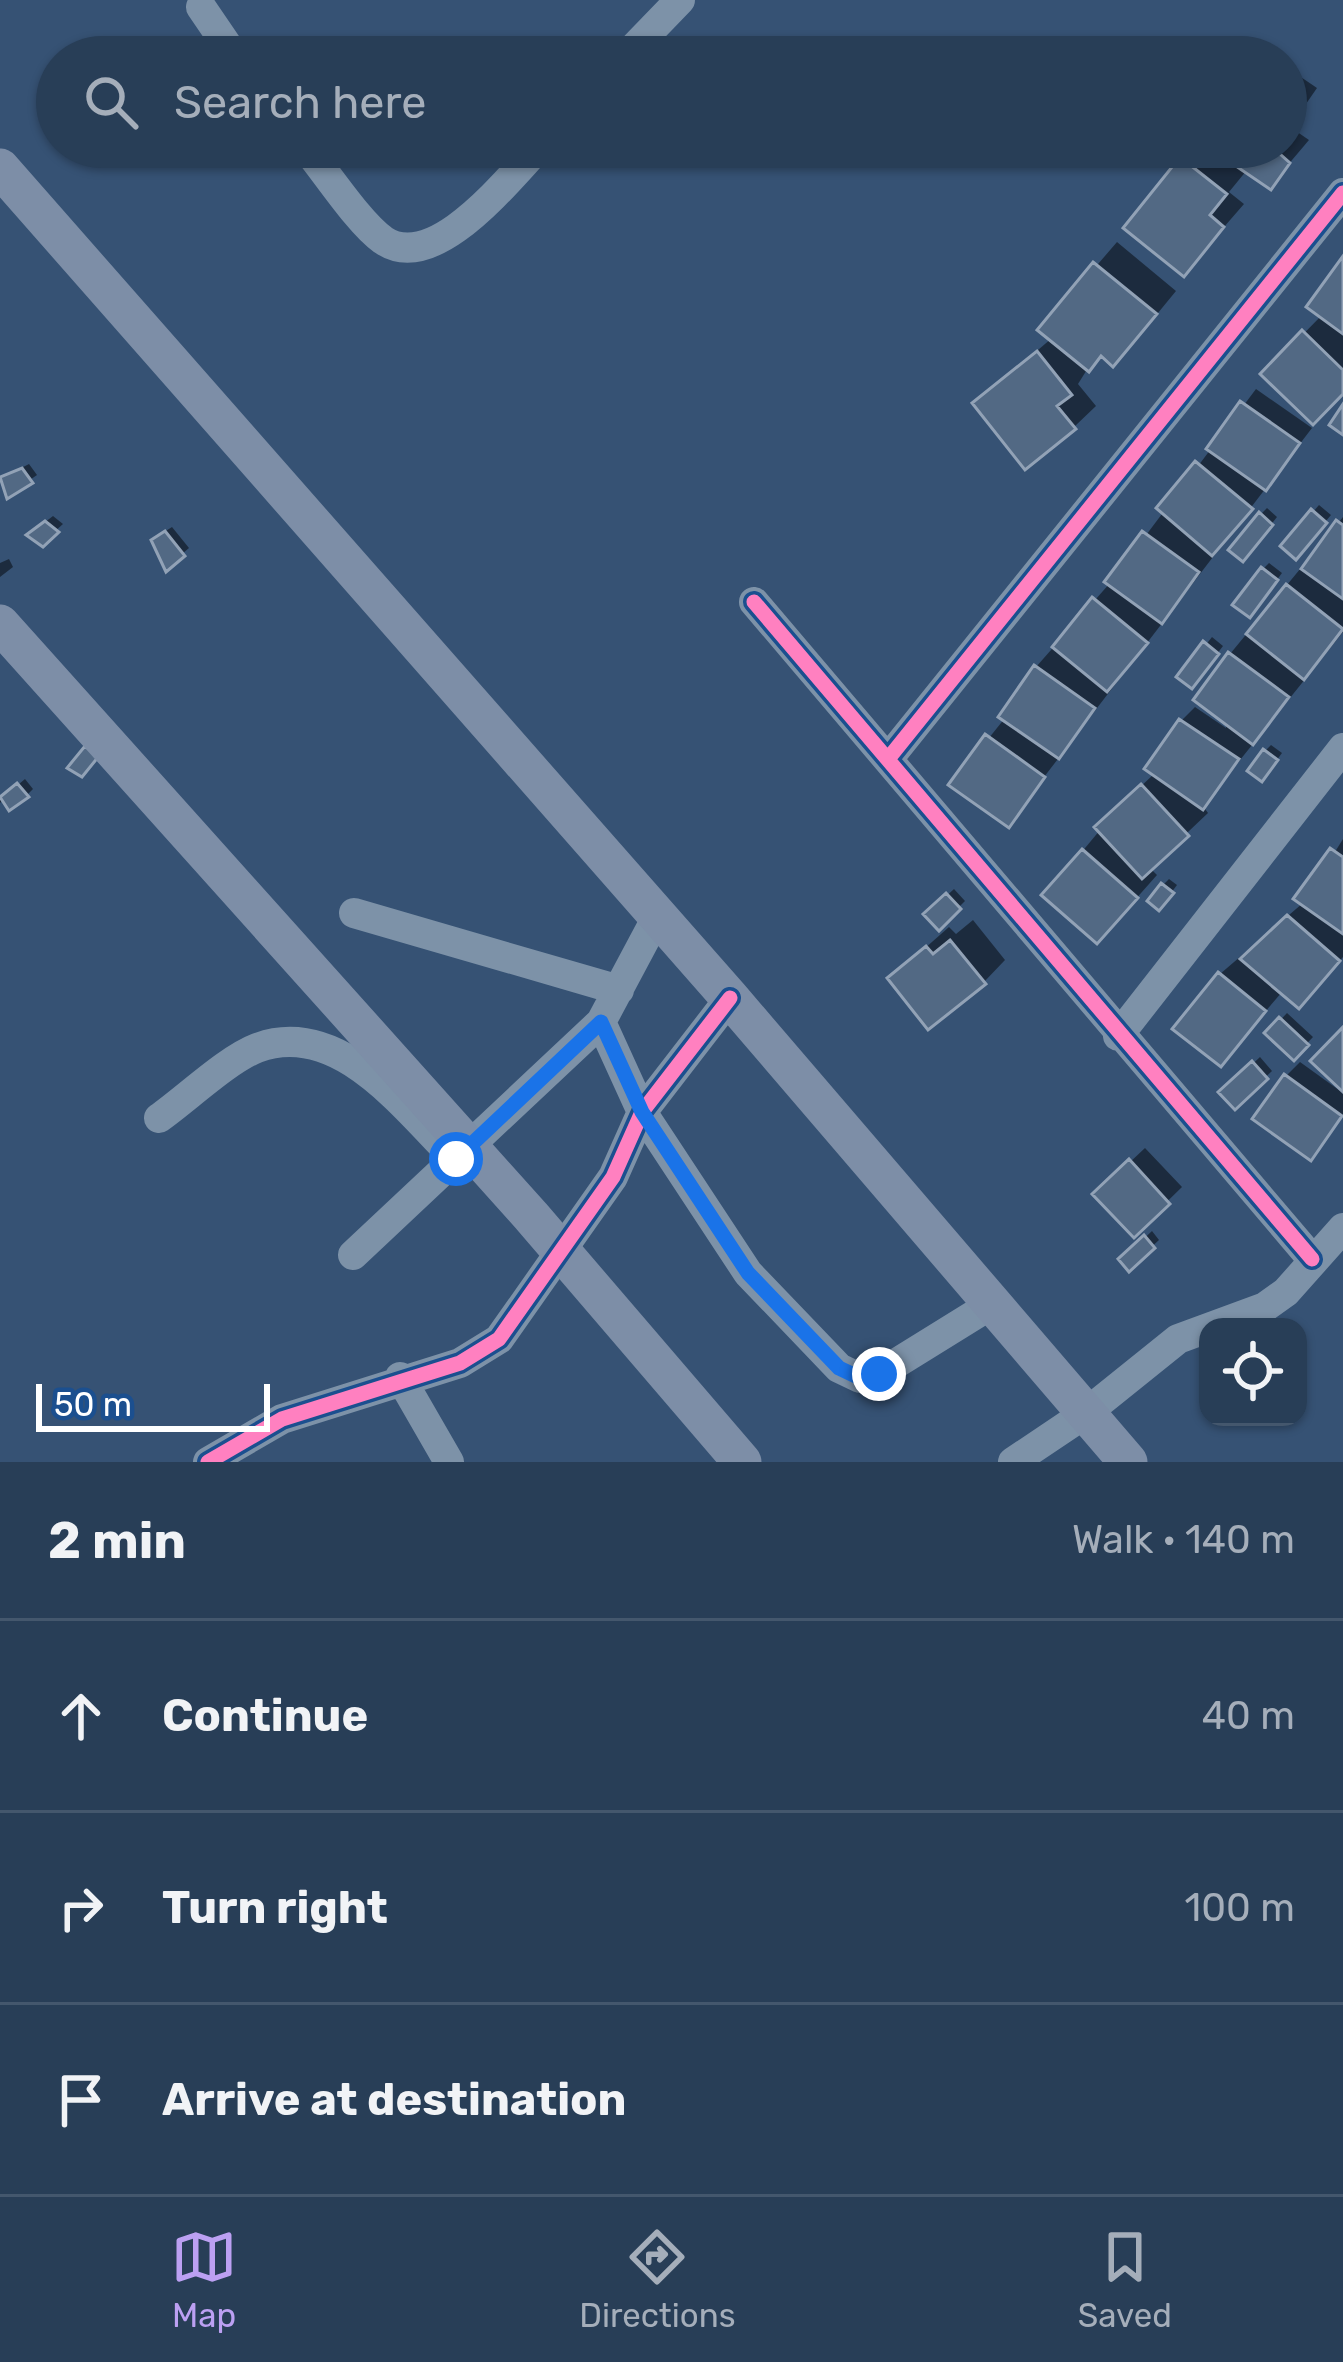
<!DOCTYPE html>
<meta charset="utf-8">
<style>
body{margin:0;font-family:Rubik,sans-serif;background:#344961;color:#f1f3f6}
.controls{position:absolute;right:36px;bottom:36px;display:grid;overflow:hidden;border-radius:24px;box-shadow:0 3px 9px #0004}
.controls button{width:108px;height:108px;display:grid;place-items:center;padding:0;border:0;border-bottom:3px solid #44576d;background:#283e57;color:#f1f3f6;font:60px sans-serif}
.scale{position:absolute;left:36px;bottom:30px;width:234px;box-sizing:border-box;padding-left:12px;border:6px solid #fff;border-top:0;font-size:33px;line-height:42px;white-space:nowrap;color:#fff;-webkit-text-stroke:9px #1b4f8f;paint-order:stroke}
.stop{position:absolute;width:36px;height:36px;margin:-27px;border:9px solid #1a73e8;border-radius:50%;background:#fff}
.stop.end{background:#1a73e8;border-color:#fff;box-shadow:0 3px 12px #0008}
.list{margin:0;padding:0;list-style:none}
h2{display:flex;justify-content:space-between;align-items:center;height:156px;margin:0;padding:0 48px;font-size:51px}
h2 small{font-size:39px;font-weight:400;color:#a5aeba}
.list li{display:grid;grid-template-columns:78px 1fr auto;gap:36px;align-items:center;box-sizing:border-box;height:192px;padding:0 48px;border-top:3px solid #44576d}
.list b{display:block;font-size:45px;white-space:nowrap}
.list em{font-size:39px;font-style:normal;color:#a5aeba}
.icon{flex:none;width:66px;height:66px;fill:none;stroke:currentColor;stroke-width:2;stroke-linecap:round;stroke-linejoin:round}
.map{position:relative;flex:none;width:1343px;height:1462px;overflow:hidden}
.search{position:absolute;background:#283e57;box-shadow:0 3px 9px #0004;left:36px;right:36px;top:36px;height:132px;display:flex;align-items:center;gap:30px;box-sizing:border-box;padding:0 42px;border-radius:66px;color:#a5aeba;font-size:45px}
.sheet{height:732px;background:#283e57}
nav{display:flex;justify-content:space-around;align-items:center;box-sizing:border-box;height:168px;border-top:3px solid #44576d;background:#283e57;font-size:33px;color:#a5aeba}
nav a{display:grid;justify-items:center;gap:6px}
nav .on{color:#bca0f2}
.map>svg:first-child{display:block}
.shadow{fill:#0007}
.building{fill:#526984;stroke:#92a2b6;stroke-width:3}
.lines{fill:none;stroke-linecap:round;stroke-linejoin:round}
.minor{stroke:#7d92a8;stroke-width:30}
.major{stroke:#7d8ea7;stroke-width:39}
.cycleway-casing{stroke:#1b4f8f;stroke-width:22}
.cycleway{stroke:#ff80c0;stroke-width:15}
.route{stroke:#1a73e8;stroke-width:15}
</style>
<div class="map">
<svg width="1343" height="1462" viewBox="0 0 1343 1462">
<rect width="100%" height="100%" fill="#365274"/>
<path class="shadow" d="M1286 67 1317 88 1290 127 1309 140 1270 186 1247 170 1229 192 1244 204 1184 273 1182 159 1194 147H1286Z
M1117 242 1176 291 1135 341 1103 353 1088 368 1078 384 1096 406 1074 427 976 403 1052 338 1042 329Z
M1343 261V390L1264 374 1322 315Z
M1256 389 1312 428 1008 824 952 784 1005 718 1036 667 1110 583Z
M29 464 37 475 8 495 0 479Z
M1319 505 1331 515 1302 550 1313 512Z
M1267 508 1277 517 1249 552 1261 514Z
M53 516 63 524 42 543 36 529Z
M1343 517V632L1203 806 1208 813 1150 868 1157 875 1118 919 1046 895 1120 806 1155 773 1181 721 1195 707 1226 728 1230 654Z
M172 527 189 548 167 567 161 534Z
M9 559 13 567 0 577V563Z
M1269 563 1282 573 1256 608 1263 569Z
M1212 637 1223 646 1198 679 1181 676Z
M1271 745 1282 753 1268 772 1265 751Z
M25 779 33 789 27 795 10 806 4 799 0 803V800Z
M1343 839V957L1320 984 1282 992 1221 1063 1220 974 1303 903Z
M1169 879 1177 885 1165 901 1163 885Z
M954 889 965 901 939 927 927 914Z
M973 920 1005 960 984 982 891 978 949 927 956 934Z
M1287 1013 1313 1037 1294 1057 1268 1033Z
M1260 1057 1272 1071 1235 1106 1223 1092Z
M1300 1062 1343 1093V1116L1310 1157 1286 1076Z
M1145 1148 1182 1187 1134 1234 1096 1194Z
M1152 1231 1159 1240 1130 1267 1122 1259Z"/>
<path class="building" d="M1286 103 1297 111 1286 127Z
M1208 147H1272L1290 163 1271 190Z
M1180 157 1227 194 1210 215 1224 227 1184 277 1123 228Z
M1343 256V334L1306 307Z
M1093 262 1157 314 1113 367 1101 356 1089 372 1037 330Z
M1302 330 1343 370V394L1313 425 1260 374Z
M1037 351 1072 395 1057 406 1076 429 1025 470 972 403Z
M1240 401 1300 443 1266 491 1206 449Z
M1343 404V435L1329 425Z
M1195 461 1253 509 1212 556 1156 508Z
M22 468 33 483 7 499 0 477Z
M1311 509 1327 523 1296 560 1280 546Z
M1259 512 1273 525 1243 562 1228 550Z
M1336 520 1343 525V599L1301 569Z
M45 521 59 532 43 547 26 535Z
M165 531 185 556 166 572 151 540Z
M1142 531 1199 572 1162 624 1104 582Z
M1261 567 1278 580 1250 618 1232 605Z
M1286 584 1343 629 1304 680 1246 634Z
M1092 597 1148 643 1107 692 1052 647Z
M1203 641 1219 654 1192 689 1176 677Z
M1228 652 1289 697 1253 745 1193 700Z
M1034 665 1095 708 1059 759 998 717Z
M1179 719 1239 759 1203 810 1144 769Z
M985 734 1045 777 1009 828 948 785Z
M85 746 99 756 82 777 67 768Z
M1263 749 1278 760 1262 782 1247 771Z
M17 783 29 797 9 811 0 797Z
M1141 784 1189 836 1142 879 1094 827Z
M1330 848 1343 857V934L1293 899Z
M1082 849 1138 898 1097 944 1041 895Z
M1161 883 1174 893 1159 911 1147 901Z
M946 893 961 909 939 931 923 914Z
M1287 915 1340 961 1299 1009 1240 959Z
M950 940 986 984 928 1030 887 978 926 946 933 954Z
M1218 972 1266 1011 1221 1067 1172 1029Z
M1279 1017 1309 1045 1294 1061 1264 1033Z
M1343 1027V1092L1310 1061Z
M1252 1061 1268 1079 1235 1110 1218 1092Z
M1284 1074 1342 1116 1311 1161 1252 1119Z
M1129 1159 1170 1204 1134 1238 1092 1194Z
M1144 1235 1155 1248 1129 1272 1118 1259Z"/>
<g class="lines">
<path class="minor" d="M201 7 235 57
M625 57 680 0
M305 147C326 172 358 222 383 240 434 275 507 180 539 147
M754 602 1312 1259
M888 759 1343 193
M354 913 619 990
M601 1022 642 1112 748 1273 839 1368 860 1378 879 1374 992 1304
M1118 1036 1343 748
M159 1118C186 1099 228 1059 257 1048 339 1017 406 1110 456 1159
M353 1255 601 1022 658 915
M400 1377 449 1462
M208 1462 282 1419 460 1363 499 1339 613 1177 642 1112 730 998
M1013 1462 1086 1413 1178 1339 1265 1307 1286 1292 1343 1228"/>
<path class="major" d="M0 168 730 998 1128 1462
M0 624 531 1216 742 1462"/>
<g class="cycleway-casing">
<path id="cycleway" d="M754 602 1312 1259
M888 759 1343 193
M208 1462 282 1419 460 1363 499 1339 613 1177 642 1112 730 998"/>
</g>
<use href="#cycleway" class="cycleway"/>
</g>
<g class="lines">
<path class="route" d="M456 1159 601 1022 642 1112 748 1273 839 1368 860 1378 879 1374"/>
</g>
</svg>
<div class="controls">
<button><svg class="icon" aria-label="locate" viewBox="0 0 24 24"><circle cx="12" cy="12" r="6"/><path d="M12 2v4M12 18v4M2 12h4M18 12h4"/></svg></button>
</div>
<div class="scale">50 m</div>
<div class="stop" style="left:456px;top:1159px"></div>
<div class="stop end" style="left:879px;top:1374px"></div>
<div class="search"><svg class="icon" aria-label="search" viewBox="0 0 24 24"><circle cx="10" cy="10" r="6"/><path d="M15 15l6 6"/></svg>Search here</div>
</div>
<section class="sheet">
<h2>2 min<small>Walk · 140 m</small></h2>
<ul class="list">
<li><svg class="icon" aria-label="ahead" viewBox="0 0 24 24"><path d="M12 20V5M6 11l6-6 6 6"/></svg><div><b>Continue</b></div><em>40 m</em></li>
<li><svg class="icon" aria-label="right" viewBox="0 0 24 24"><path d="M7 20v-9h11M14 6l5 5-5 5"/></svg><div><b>Turn right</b></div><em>100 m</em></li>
<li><svg class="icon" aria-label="arrive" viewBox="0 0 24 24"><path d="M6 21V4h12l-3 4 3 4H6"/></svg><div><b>Arrive at destination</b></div></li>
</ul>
</section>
<nav>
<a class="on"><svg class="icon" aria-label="map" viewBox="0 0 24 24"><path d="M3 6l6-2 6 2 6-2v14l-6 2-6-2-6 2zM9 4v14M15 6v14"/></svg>Map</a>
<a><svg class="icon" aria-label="directions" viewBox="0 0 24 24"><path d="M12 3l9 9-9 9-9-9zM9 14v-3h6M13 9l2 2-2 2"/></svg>Directions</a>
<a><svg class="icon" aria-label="saved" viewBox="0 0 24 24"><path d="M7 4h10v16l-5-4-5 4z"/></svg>Saved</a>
</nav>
